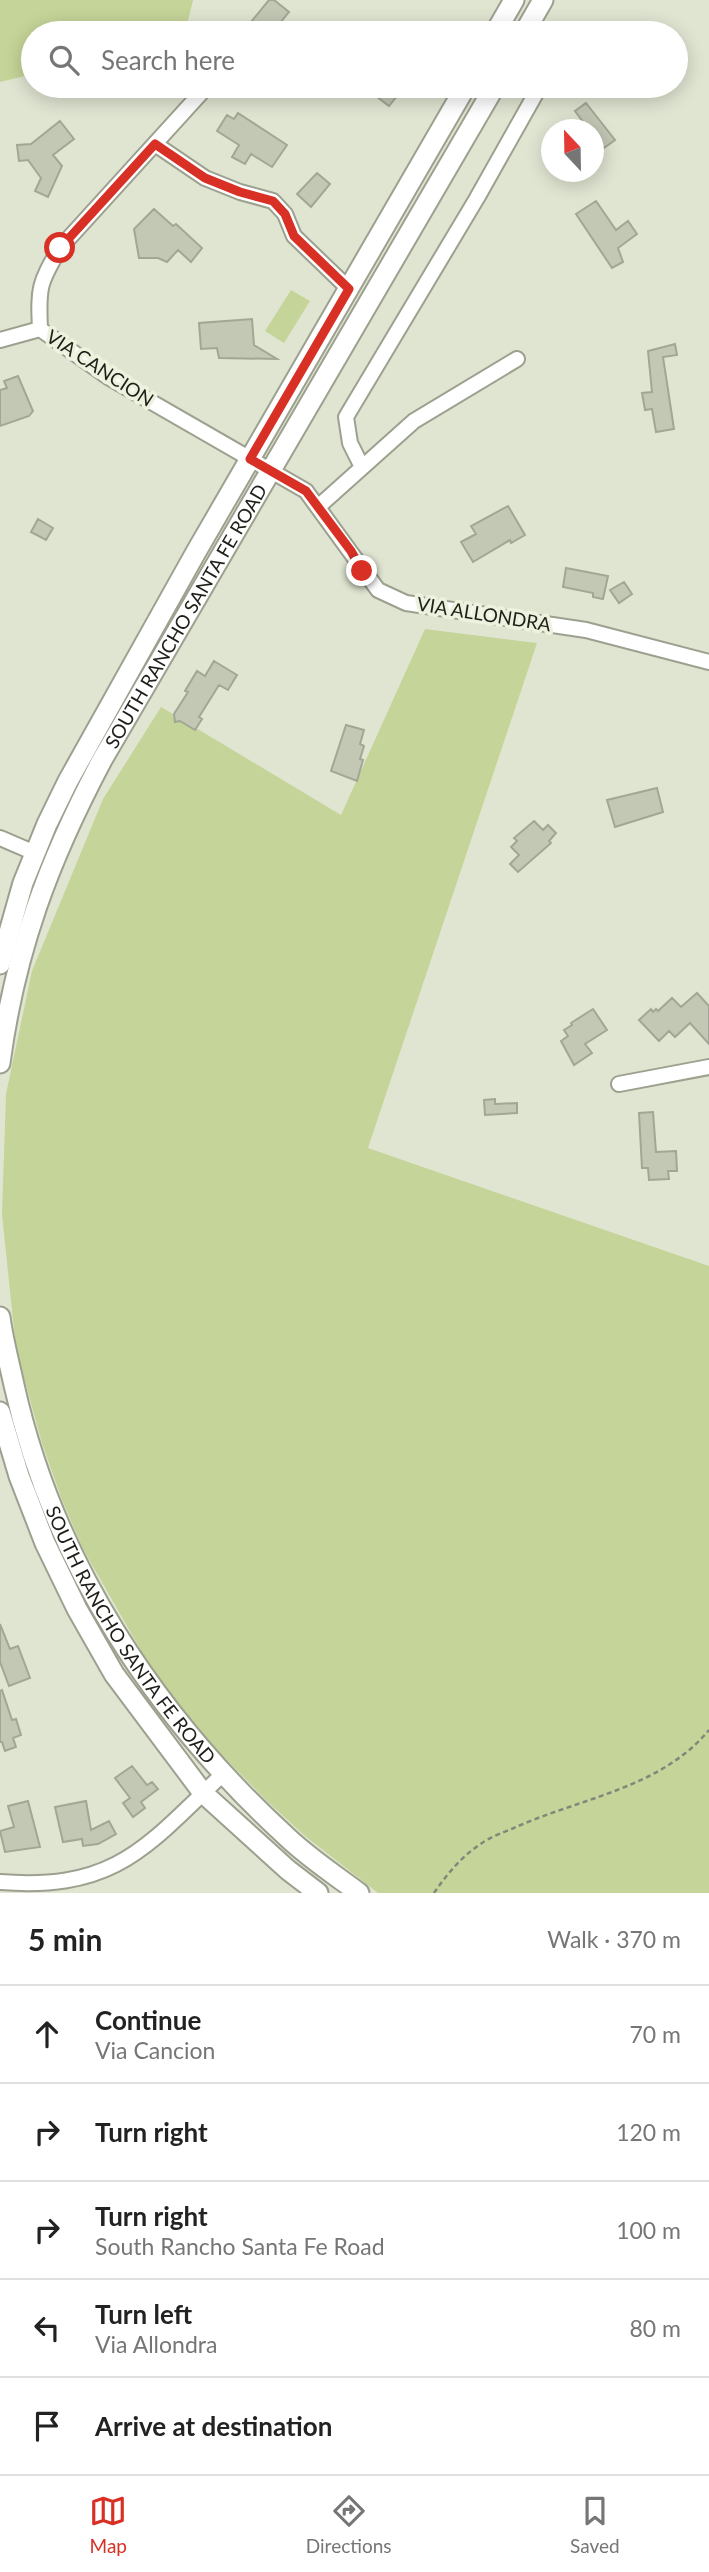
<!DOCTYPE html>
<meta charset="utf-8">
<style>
body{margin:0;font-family:Lato,sans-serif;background:#f2f2f2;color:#222}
.compass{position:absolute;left:541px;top:119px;width:63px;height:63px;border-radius:50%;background:#fff;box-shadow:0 4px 18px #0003;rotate:338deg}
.stop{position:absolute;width:21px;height:21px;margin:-16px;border:5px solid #d93025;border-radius:50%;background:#fff}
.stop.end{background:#d93025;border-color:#fff;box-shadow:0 2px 7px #0008}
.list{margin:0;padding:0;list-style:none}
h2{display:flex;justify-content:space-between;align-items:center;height:91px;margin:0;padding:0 28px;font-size:30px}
h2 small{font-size:23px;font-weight:400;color:#767676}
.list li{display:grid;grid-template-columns:46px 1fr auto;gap:21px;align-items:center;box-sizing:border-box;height:98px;padding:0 28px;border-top:2px solid #e0e0e0}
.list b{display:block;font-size:26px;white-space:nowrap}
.list p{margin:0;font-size:23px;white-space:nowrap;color:#767676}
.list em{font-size:23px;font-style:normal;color:#767676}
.icon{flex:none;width:38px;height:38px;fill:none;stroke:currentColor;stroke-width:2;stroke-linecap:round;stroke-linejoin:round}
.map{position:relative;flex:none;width:709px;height:1893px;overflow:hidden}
.search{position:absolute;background:#fff;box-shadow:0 4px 18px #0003;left:21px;right:21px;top:21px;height:77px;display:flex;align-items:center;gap:18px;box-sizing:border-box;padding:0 24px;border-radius:38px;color:#767676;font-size:26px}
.sheet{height:581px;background:#fff}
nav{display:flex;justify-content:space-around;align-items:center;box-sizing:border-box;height:98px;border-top:2px solid #e0e0e0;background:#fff;font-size:19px;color:#767676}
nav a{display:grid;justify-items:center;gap:4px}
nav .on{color:#d93025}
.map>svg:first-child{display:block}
.green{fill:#c5d498}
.building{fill:#c3c8b5;stroke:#a2a795;stroke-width:2}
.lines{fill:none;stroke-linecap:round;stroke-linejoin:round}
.minor-casing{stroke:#9ca18f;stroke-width:18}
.major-casing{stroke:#9ca18f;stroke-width:23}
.path{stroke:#83877a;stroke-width:2.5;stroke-dasharray:5 3.5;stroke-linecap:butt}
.minor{stroke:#fff;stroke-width:14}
.major{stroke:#fff;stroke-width:19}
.route{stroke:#d93025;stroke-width:9}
.labels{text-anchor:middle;stroke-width:7;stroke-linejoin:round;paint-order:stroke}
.street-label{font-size:19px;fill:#1d1f18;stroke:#edf2df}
</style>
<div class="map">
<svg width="709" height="1893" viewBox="0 0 709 1893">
<rect width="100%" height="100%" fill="#e0e5d2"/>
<path class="green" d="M0 0H193L185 33H33V74L0 82Z
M291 290 310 301 284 343 265 331Z
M425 629 537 643 368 1148 709 1266V1893H378L305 1836 267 1801 216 1749 180 1706 147 1661 83 1549 62 1500 42 1443 16 1349 2 1214 6 1094 32 971 103 799 161 707 341 815Z"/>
<path class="building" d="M269 0H274L289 12 272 33H252L246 28Z
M363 86H405L389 106Z
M586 103 615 140 604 148 593 135V130H589L575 111Z
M238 113 287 145 272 167 251 154 245 164 232 157 239 145 217 131 227 115 234 119Z
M60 121 74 139 53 155 62 166 48 197 35 191 41 178 28 160 19 161 17 145 31 144Z
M317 173 330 184 311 207 297 194Z
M596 201 616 230 628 221 637 234 618 248 623 262 612 268 576 214Z
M154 209 173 226 176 224 202 248 191 262 178 250 167 262 158 258H139L134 229Z
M252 319 254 345 277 359 219 358 217 348 201 349 199 323Z
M675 344 677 355 663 357 674 429 656 432 652 409 645 410 642 393 652 392 648 351Z
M18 376 33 411 29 416 0 426V390L7 388 4 381Z
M508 506 525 535 511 543 510 540 473 562 461 542 476 534 471 526Z
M38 519 53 528 46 540 31 532Z
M566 568 608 576 603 599 593 597V593L563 587Z
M624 582 632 594 619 603 610 590Z
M214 661 237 675 228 690 219 685 199 717 202 719 195 730 180 721 175 722 174 714 188 692 185 691 197 671 205 676Z
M346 725 364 730 360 744 364 746 360 759 363 760 357 781 331 771Z
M657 788 663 812 615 827 607 800Z
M534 821 543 830 548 825 556 833 549 841 551 843 518 872 510 864 519 855 511 847 517 841 514 838Z
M697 993 709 1006V1044L690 1023 675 1037 669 1031 659 1041 639 1020 651 1009 653 1012 656 1009 658 1011 672 998 681 1007Z
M593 1009 607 1030 585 1044 592 1053 574 1065 561 1041 568 1036 564 1030 572 1025 571 1023Z
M495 1099V1104L517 1103V1113L485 1115 484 1100Z
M653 1112 656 1152 676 1151 677 1171H668L669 1179 649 1180 648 1168H642L639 1113Z
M0 1624 10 1649 18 1646 30 1678 9 1686 0 1662Z
M2 1690 12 1720 16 1719 21 1735 13 1738 16 1747 5 1751 2 1742H0V1691Z
M132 1766 147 1785 152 1782 158 1789 141 1802 145 1808 133 1817 123 1803 130 1798 115 1778Z
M28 1801 40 1847 5 1852 0 1831 14 1827 8 1806Z
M86 1801 91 1830 109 1821 116 1834 98 1844 83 1846 82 1839 63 1842 55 1807Z"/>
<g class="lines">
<g class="minor-casing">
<path id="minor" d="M201 93 60 248C39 283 38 288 40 329L108 377 306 491 378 590 406 603 586 630 709 662
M155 144 205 178 240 192 273 201 285 214 294 236 349 289
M0 340 40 329
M362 467 350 443 346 417 477 198 540 86
M318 507 414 421 517 359
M0 838 35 853
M619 1084 709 1067
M0 1882C116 1891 146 1847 223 1774"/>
</g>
<g class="major-casing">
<g id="major">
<path d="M495 33 514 0"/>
<path d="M524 33 543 0"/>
<path d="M0 964 23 883 47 824 68 781 196 552 466 86"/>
<path id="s1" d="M0 1063C15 950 49 860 102 760L495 86"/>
<path id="s2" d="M0 1317C3 1340 9 1362 14 1385 53 1562 154 1715 287 1837 309 1858 335 1875 359 1893"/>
<path d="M0 1412 19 1476 45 1543 77 1609 114 1674 203 1793 288 1870 318 1893"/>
</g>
</g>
<path class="path" d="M434 1893C447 1874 462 1856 482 1843 492 1836 505 1832 516 1827 581 1798 661 1788 709 1730"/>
<use href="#minor" class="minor"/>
<use href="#major" class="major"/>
</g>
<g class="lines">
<path class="route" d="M60 248 155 144 205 178 240 192 273 201 285 214 294 236 349 289 250 459 306 491 351 551 362 571"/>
</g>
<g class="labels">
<g class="street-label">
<text transform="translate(100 368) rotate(33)" y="7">VIA CANCION</text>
<text transform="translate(484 614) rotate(9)" y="7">VIA ALLONDRA</text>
<text dy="7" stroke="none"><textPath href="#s1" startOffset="488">SOUTH RANCHO SANTA FE ROAD</textPath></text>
<text dy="7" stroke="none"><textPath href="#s2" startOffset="348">SOUTH RANCHO SANTA FE ROAD</textPath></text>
</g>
</g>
</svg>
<svg class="compass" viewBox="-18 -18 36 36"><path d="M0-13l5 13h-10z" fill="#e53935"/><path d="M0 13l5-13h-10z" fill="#767676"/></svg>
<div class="stop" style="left:60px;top:248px"></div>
<div class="stop end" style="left:362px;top:571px"></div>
<div class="search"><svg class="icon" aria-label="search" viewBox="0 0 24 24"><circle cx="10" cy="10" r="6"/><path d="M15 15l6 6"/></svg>Search here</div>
</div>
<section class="sheet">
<h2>5 min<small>Walk · 370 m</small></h2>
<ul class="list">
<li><svg class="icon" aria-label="ahead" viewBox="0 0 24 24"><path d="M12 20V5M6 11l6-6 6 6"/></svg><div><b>Continue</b><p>Via Cancion</p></div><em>70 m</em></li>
<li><svg class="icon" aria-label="right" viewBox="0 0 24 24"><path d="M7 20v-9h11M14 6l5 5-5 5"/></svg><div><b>Turn right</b></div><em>120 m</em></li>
<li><svg class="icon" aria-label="right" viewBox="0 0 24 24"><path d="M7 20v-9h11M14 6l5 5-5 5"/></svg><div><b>Turn right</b><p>South Rancho Santa Fe Road</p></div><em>100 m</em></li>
<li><svg class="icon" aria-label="left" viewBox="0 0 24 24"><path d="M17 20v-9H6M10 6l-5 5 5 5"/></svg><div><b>Turn left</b><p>Via Allondra</p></div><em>80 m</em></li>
<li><svg class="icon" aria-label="arrive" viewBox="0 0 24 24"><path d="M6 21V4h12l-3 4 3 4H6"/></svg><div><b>Arrive at destination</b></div></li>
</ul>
</section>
<nav>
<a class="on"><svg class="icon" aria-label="map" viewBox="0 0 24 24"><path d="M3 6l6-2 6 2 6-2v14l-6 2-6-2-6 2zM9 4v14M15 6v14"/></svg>Map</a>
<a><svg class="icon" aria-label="directions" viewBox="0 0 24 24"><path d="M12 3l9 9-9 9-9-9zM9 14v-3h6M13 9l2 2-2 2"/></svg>Directions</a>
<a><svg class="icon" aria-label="saved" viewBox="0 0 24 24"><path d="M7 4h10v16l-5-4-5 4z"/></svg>Saved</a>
</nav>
